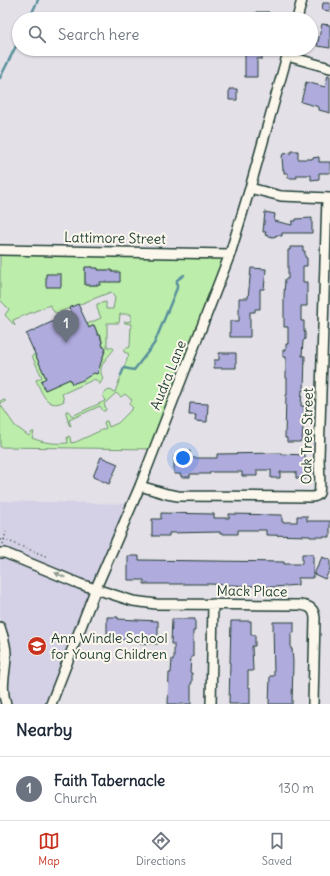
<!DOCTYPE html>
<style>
body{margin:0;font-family:Delius,sans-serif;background:#f2f2f3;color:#1f2937}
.you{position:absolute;left:183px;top:458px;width:14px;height:14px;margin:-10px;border:3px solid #fff;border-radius:50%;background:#1a73e8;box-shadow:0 0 0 6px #1a73e833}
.badge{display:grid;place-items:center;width:26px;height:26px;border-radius:50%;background:#c8321e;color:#fff;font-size:13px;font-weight:700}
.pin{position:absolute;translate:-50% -33px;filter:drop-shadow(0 1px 2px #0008)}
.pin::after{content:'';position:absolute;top:21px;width:14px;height:12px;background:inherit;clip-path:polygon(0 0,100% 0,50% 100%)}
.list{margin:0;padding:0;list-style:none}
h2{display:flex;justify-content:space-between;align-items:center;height:52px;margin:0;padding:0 16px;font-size:17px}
h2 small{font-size:13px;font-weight:400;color:#747a83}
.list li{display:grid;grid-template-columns:26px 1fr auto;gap:12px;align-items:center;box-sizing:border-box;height:64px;padding:0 16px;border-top:1px solid #e0e1e3}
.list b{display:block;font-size:15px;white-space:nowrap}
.list p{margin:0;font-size:13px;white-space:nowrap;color:#747a83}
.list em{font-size:13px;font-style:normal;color:#747a83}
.icon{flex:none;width:22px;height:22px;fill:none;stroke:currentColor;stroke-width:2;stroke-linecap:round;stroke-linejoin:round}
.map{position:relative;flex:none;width:330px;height:704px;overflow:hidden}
.search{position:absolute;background:#fff;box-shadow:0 1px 3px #0004;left:12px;right:12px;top:12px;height:44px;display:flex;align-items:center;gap:10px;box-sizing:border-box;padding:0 14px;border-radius:22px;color:#747a83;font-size:15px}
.sheet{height:116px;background:#fff}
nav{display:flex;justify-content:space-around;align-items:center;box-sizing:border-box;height:56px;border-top:1px solid #e0e1e3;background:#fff;font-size:11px;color:#747a83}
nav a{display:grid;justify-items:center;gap:2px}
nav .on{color:#c8321e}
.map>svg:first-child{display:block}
.built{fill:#d4d0e5}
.green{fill:#bdedab;stroke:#6e9570;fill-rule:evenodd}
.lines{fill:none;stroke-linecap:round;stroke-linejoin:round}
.stream{stroke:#59919b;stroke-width:2.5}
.building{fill:#b0abdd;stroke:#1f3d34}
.minor-casing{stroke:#1f3d34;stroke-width:12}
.path{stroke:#1f3d34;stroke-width:1.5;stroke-dasharray:1 3;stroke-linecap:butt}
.minor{stroke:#fbf7ec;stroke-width:9}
.oneway{fill:#8d9a90}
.labels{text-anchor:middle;stroke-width:4;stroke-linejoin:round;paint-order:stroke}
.street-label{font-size:14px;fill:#1f3d34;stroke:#fbf7ec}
.poi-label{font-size:14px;fill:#1f3d34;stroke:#fbf7ec;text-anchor:start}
</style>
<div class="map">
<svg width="330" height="704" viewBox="0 0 330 704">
<rect width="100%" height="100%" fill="#e4e0e8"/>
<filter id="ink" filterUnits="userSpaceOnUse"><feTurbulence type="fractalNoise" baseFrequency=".025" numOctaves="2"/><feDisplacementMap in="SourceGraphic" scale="8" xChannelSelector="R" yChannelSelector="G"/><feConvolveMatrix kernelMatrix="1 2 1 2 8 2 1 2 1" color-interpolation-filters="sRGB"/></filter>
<g filter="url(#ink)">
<path class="built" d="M0 501 132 504 51 704H0Z"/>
<path class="green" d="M0 250 230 254 154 449 0 447V401L5 400V402L0 404 15 426 29 436 32 432H34L32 438C44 443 55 444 68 443L67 437 69 436 70 437 71 443 76 442 106 428 104 423 105 421H107L109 427 118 423 133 408 129 404 132 400 125 394 121 397 116 393 104 404 106 409 105 411H103L100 406 69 420 71 426 69 425 66 413V411H68L72 416 105 401 103 394 109 390 115 392 129 354 124 352V349L130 347 131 324 125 323 124 322 131 321V314H120L119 323H107V347H112L114 349C108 358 96 366 103 378L100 384H99L95 379 62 394 64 401C47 411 41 391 36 380L42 377 32 356 35 354 46 378 41 381 45 390 70 379 72 384 94 373H97L106 348 103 347 101 335H98L94 325 88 328 87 324 101 318 97 308V304L106 302V309H113L115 298 111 292 57 313 54 312 50 305 13 320 15 326 5 315 9 309 0 300ZM92 267 98 270H111L112 272 100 282V285H85V268Z"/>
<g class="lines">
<path class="stream" d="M29 19 38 0
M0 78 19 40
M121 375 124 368 134 370 154 344 177 288V280L184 275"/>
</g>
<path class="building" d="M323 3H330V11L322 10Z
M256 12H269V19H256Z
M322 24 330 25V48L317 46Z
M245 49H257V53H262V59H257V77H245Z
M328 75 330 76V113L319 110V107L301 102 306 82 325 87Z
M229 89H237V100H229Z
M291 151H298V159H312V158L319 157V162H330V173H319V179L311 180V175H297V178H288V173H284V170H283L282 157 283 154 291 153Z
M265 212 275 214 274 221 292 225V221H296V219L312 218V233H282V236L276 235V236L273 237 265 235 266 232H263Z
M290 247H303V251H305V257L307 258V266H303V282H307V306H301V321H304V332H305V339L303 341 302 356H305L304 390H302L301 406H304V415L302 440 300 442H287V438H285L286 395H287V378H286V357H283V350H286V344H288V327H284V295L285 279H288V250H290Z
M85 267H92V268H98V270H112V272H120V282H100V285H85Z
M251 268 266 269 264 289H260V309H255V312H250V337H230V321H239V298H248Z
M46 274H61V287H46Z
M78 304 89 328 94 325 98 335H100L103 347 106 348 97 374 94 373 83 380 72 384 70 379 45 390 41 381 46 378 26 334 71 313 69 308Z
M219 353H236V368H214V360H219Z
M190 403 208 404 207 422 195 421 196 415H189Z
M179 451H190V458H217V454L281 453V454L305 455 306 479 296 478V472H280V478H271V470H257V476H242V472H210V474H190V477H181V474H174V456H179Z
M101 457 118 464 109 484 93 477Z
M161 513 214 514V518H229V514L282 515V522H297V516H307V521H330V537H310V536L266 535V530H238V534H220V532L169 533V536H152V519H161Z
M302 554H313V578H298V585L274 587 209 584H144V580H128V556H139V560L284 562V564H302Z
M322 557 330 560V569L325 579 314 574Z
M107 617H118V619L158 621V644L135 643V640H107Z
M172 619H195V631H193V657H191L190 673H192V683H191V704H168L169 673H171L172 659H174V644H171Z
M231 621H251V635H255V646H252L253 671H248V687H250V704H229Z
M273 622H294V633H291V649H292L293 662 292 704H269L270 676H274Z"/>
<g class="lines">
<g class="minor-casing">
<path id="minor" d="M297 19 302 0
M287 56 330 68
M250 188 281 196 330 198
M0 250 230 254
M140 486 167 494 178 496 311 497C314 497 317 497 319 493 321 488 319 464 319 457L327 198
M0 553H5L80 584 133 601 156 604 300 605C309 606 314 608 315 618L313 704
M0 627C3 636 6 645 6 654 6 673 0 685 6 704
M51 704 96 588 140 486 230 254 250 188 289 49
M211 704 213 604"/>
</g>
<path class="path" d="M0 540 3 539 48 557
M3 544 6 532"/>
<use href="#minor" class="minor"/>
</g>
<defs><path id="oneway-solid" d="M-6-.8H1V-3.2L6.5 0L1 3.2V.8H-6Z"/></defs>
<use class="oneway" href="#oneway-solid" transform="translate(60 575) rotate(-156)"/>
</g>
<defs>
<g id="school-disc" transform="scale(1)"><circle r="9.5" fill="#c8321e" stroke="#fbf7ec"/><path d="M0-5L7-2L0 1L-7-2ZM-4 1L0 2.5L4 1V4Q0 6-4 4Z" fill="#fff"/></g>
</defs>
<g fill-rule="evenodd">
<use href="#school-disc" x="37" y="646"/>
</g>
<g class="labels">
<g class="street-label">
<text transform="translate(115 238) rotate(1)" y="5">Lattimore Street</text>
<text transform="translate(168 375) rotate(-68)" y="5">Audra Lane</text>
<text transform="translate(307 436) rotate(-89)" y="5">Oak Tree Street</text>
<text transform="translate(252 591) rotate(1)" y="5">Mack Place</text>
</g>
<g class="poi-label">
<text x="51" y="643">Ann Windle School<tspan x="51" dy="16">for Young Children</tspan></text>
</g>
</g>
</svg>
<div class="you"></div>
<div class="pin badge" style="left:66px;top:343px;background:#6b7280">1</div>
<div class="search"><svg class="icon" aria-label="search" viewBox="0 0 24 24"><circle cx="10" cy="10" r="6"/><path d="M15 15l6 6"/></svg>Search here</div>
</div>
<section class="sheet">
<h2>Nearby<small></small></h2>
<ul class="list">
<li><span class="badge" style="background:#6b7280">1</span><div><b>Faith Tabernacle</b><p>Church</p></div><em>130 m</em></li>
</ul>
</section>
<nav>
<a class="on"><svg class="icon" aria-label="map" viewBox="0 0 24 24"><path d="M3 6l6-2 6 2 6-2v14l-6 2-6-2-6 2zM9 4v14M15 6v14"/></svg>Map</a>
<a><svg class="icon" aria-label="directions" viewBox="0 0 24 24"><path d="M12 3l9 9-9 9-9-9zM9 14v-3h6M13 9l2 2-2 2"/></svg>Directions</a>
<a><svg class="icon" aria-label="saved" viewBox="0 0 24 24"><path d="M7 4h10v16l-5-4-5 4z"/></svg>Saved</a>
</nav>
